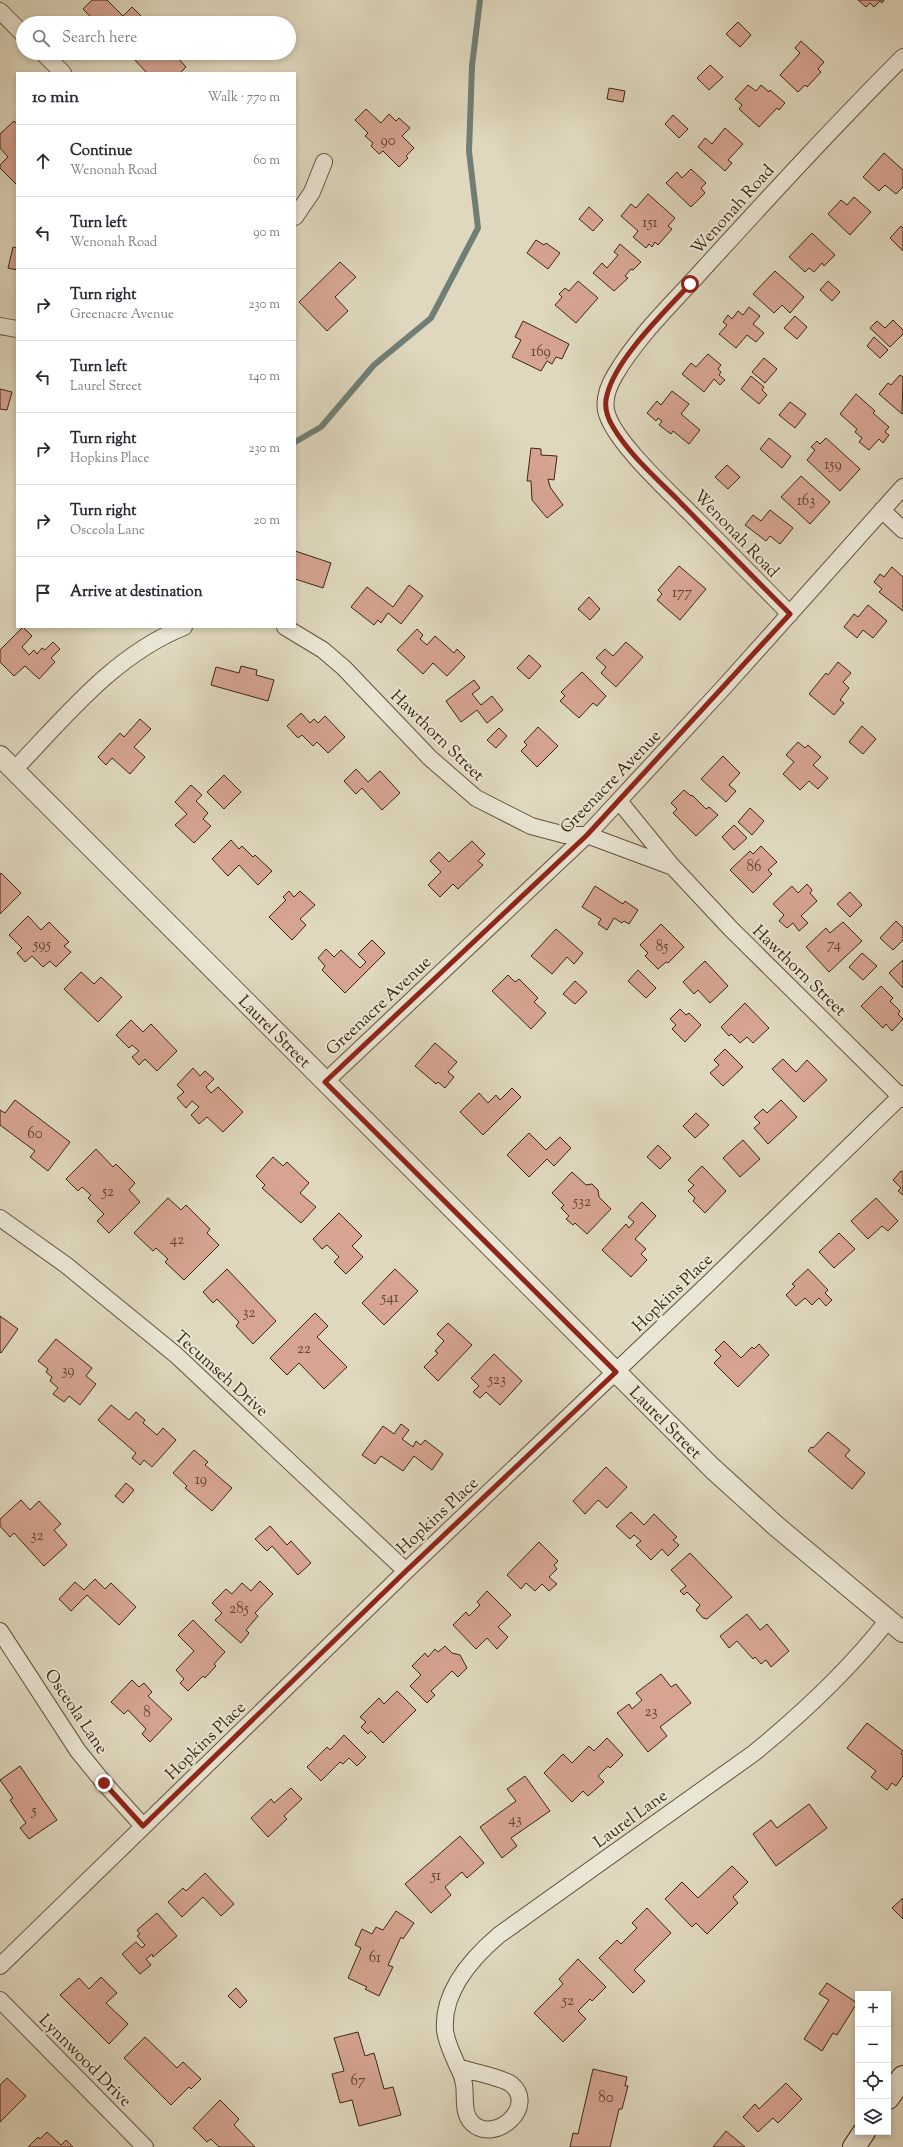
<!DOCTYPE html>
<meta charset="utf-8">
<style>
body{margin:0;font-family:"Sorts Mill Goudy",serif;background:#f2f2f3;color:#2b2b33}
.controls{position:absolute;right:12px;bottom:12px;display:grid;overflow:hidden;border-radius:0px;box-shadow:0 2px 6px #0003}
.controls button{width:36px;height:36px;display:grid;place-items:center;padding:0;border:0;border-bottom:1px solid #e1e1e2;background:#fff;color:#2b2b33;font:20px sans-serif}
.stop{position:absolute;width:12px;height:12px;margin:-9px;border:3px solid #8f2418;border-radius:50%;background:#fff}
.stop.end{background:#8f2418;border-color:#fff;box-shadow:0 1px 4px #0008}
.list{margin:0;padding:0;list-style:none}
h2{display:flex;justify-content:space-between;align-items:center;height:52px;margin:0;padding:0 16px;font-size:17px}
h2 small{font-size:13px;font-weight:400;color:#7c7c81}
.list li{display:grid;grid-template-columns:26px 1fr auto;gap:12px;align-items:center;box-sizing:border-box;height:72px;padding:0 16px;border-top:1px solid #e1e1e2}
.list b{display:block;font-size:15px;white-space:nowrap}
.list p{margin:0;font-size:13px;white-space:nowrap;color:#7c7c81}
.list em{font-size:13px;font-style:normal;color:#7c7c81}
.icon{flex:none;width:22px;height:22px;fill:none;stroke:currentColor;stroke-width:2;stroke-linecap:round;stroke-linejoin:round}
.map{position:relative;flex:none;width:903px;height:2147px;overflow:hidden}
.search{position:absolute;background:#fff;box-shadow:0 2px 6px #0003;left:16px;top:16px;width:280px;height:44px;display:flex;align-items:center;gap:10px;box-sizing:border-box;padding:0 14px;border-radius:22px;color:#7c7c81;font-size:15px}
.panel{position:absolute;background:#fff;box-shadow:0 2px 6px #0003;left:16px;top:72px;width:280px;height:556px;border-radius:0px}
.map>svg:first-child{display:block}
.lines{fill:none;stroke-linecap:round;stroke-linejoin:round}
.stream{stroke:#707f75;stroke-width:6}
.building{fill:#d6a491;stroke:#3b2713}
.minor-casing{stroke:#64533e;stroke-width:18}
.tertiary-casing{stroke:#64533e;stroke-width:22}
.secondary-casing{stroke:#3b2713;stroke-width:24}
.minor{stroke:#eae6d5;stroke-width:16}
.tertiary{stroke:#eae6d5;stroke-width:20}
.secondary{stroke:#eae6d5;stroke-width:22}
.route{stroke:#8f2418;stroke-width:5}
.labels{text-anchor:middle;stroke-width:4;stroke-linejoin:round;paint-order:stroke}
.number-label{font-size:15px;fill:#624632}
.street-label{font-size:17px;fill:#3b2713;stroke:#eae6d5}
</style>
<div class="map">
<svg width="903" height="2147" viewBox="0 0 903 2147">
<rect width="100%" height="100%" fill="#dfd8be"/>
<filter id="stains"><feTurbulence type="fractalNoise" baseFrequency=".005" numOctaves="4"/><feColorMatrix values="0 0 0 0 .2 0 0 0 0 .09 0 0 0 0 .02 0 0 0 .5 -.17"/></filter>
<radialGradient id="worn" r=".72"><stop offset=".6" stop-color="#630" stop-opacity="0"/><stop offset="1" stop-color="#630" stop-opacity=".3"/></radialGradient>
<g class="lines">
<path class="stream" d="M295 442 321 427 374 365 431 318 478 228 469 151 472 66 480 0"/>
</g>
<path class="building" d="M92 0H107L123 16 132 7 142 17 136 23H97L83 9Z
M858 0H884L882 3 880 1 874 7 870 3 866 7Z
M738 22 751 35 740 47 726 34Z
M801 41 824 62 818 69 821 72 807 87 805 85 798 92 780 75 800 53 795 48Z
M138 53H178L176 56 186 67 180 73H147L133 58Z
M710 65 723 77 709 90 697 78Z
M748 85 756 91 761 85 769 92 770 90 785 103 779 110 777 108 759 127 739 109 742 105 735 99Z
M609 88 625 91 623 102 607 99Z
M366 109 381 123 389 114 396 121 399 118 410 128 402 136 414 148 406 156 408 158 399 167 383 151 379 154 371 146 373 143 365 136 368 133 355 120Z
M673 115 688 129 679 138 665 124Z
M14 121 17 124V185L0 168V165L8 157 0 148V134Z
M725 128 743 144 728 160 732 163 725 171 698 147 705 138 712 144Z
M884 153 903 170V187L896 194 885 185 879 191 863 177Z
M691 169 706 183 701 188 705 193 691 207 666 183 677 172 682 178Z
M648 194 675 218 668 226 672 229 658 245 655 242 652 247 649 244 646 248 633 237 638 231 621 216 631 204 636 208Z
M854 197 871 212 850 235 828 214 841 200 847 205Z
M589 207 603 220 593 231 579 219Z
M901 226 903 228V251L890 238Z
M812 233 835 255 824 266 822 263 814 272 809 268 805 272 789 257Z
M536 240 544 245 546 243 560 253 548 269 527 253Z
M620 244 641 262 633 270 631 269 625 276 628 278 614 291 593 273 602 263 607 268 618 255 614 252Z
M13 247 17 248V270L8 268Z
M340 262 356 277 335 297 348 311 327 331 299 302Z
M775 271 804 297 790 313 782 305 774 313 753 294Z
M578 281 598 298 576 323 555 305 562 297 559 294 565 288 569 291Z
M828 281 840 292 832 301 820 290Z
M749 307 760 316 753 324 764 333 756 342 747 335 736 348 719 334 727 325 723 322 728 315 732 319 738 311 743 315Z
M795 316 807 327 797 339 784 328Z
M893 320 903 330V334L890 347 870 328 877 321 885 328Z
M523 321 569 344 562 359 556 357 552 364 547 361 541 371 512 357 521 340 515 337Z
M874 337 888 350 880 358 867 346Z
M708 354 721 365 718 369 721 372 719 375 725 380 720 385 714 379 704 392 682 374 691 363 696 367Z
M764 358 777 369 765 383 752 372Z
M900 375 903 377 902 414 879 394 888 383 891 385Z
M751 376 764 387 762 390 767 395 759 404 741 389Z
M0 389 12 392 7 410 0 409Z
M672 391 689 404 681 414 700 430 689 444 673 431 671 434 659 425 662 421 658 418 656 421 647 413 657 401 661 405Z
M856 394 875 411 873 413 889 427 885 432 889 435 883 443 879 439 869 450 859 442 862 438 855 432 857 429 840 414Z
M790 402 806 414 795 428 779 415Z
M769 438 791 456 782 468 760 449Z
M826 438 860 469 840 491 807 460 815 450 811 447 817 441 820 444Z
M531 448 541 449V455L557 456 554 480 548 479 550 487 563 505 547 518 532 500 531 481H527Z
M727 465 740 477 728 489 715 477Z
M801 476 830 502 810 524 781 497Z
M770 510 793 528 780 544 770 536 766 541 745 525 753 515 761 521Z
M295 551 331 563 323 588 295 579Z
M679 566 706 589 680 620 657 600 662 594 658 590Z
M892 567 903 577V611L879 592 882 589 874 582 880 574 884 577Z
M409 585 423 596 401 624 388 613 381 623 378 620 374 625 351 607 367 587 393 607Z
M589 597 600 609 590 620 578 609Z
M868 605 887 621 873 638 863 630 857 638 844 627 854 614 858 617Z
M23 627 32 636 22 647 29 655 34 650 37 654 42 648 45 650 53 642 60 649 51 658 55 662 39 679 25 666 14 676 0 662V650Z
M417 629 423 635 420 639 427 645 435 636 454 653 457 649 465 657 447 676 433 663 423 674 397 650Z
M626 642 643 657 616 687 601 673 606 667 596 658 605 649 613 656Z
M529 655 541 666 529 679 517 668Z
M838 662 851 673 843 682 849 688 840 700 844 703 834 715 809 694 826 673 828 675Z
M241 666 257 670 256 675 274 680 268 701 211 685 216 667 239 673Z
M582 672 606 696 597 706 593 703 579 718 560 701 565 696 561 692Z
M474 680 480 688 472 694 481 705 492 696 503 710 487 723 477 710 461 722 446 701Z
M301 713 310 723 314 719 318 723 325 716 345 737 328 753 317 742 313 746 302 735 298 738 287 726Z
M140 719 151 729 134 747 145 757 130 774 112 758 106 765 98 757 120 733 124 737Z
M862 726 876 739 863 754 849 742Z
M538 727 558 746 537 767 521 751 527 745 524 742Z
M499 728 507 736 496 748 487 740Z
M798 742 805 748 808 745 821 757 813 765 828 778 818 789 809 781 800 790 783 774 794 762 786 755Z
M723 756 740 773 729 785 736 791 726 802 701 779Z
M356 769 368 782 380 771 400 793 382 810 362 788 356 794 344 781Z
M224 775 241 792 224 809 207 792Z
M191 785 202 795 196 801 208 813 203 819 211 826 194 843 175 825 187 814 175 802Z
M684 790 691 796 692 795 706 809 709 807 718 815 696 836 673 813 677 809 671 803Z
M750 808 764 821 752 835 738 822Z
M734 825 747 838 734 850 722 837Z
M231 840 239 849 242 846 253 857 255 855 272 871 258 885 239 865 228 876 212 859Z
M472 841 485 854 478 861 483 865 458 889 453 884 440 897 428 885 441 872 430 861 439 852 449 862Z
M761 846 777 862 768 870 772 874 753 893 730 870 750 851 753 854Z
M1 873 21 893 0 914V874Z
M807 884 812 890 810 893 817 901 801 916 808 923 799 931 793 923 787 928 779 921 784 915 773 904 792 886 798 893Z
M595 886 623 904 625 901 638 910 629 924 624 921 622 923 614 918 607 930 598 924 601 919 582 907Z
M289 891 294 897 300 891 315 905 300 919 306 925 292 940 269 917 286 900 283 897Z
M850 892 862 905 850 917 837 904Z
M28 916 41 930 49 922 69 942 64 946 71 952 56 967 50 961 43 967 32 956 25 962 17 953 22 948 9 935Z
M896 921 903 928V940L893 950 880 938Z
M843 922 862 941 829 972 806 947 826 928 830 933Z
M661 924 684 947 668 963 666 962 658 969 645 956 648 953 640 945Z
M556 929 583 953 574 964 567 957 552 974 531 956Z
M372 940 385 953 345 993 322 970 325 966 318 958 326 949 334 957 341 950 360 968 366 962 358 954Z
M862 953 877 966 863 980 849 967Z
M903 960V988L889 973Z
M705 961 728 986 710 1003 698 990 694 994 683 982Z
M638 970 656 988 646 998 628 981Z
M81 972 94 984 101 977 122 997 98 1022 64 989Z
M508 975 515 982 519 979 538 998 534 1002 546 1013 531 1029 492 991Z
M575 981 587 992 575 1004 563 994Z
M881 986 893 998 890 1001 900 1011 898 1014 903 1019 892 1031 886 1024 883 1028 861 1006Z
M745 1003 769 1028 753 1043 747 1037 740 1043 731 1034 729 1036 721 1027Z
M680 1009 686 1015 689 1013 701 1025 685 1042 672 1029 676 1025 670 1019Z
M131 1020 143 1032 151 1024 177 1051 157 1071 145 1059 139 1065 132 1057 139 1051 132 1045 129 1048 116 1035Z
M435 1043 457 1062 448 1072 454 1077 445 1088 438 1082 436 1084 415 1066Z
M725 1049 743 1067 723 1086 710 1073 719 1065 714 1060Z
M783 1059 796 1072 807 1060 827 1080 804 1102 772 1069Z
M193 1068 200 1076 205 1071 214 1079 206 1087 211 1093 218 1087 243 1112 223 1132 207 1117 199 1124 191 1115 199 1107 192 1101 186 1108 177 1098 184 1092 177 1085Z
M512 1088 521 1097 483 1135 460 1112 479 1093 488 1103 496 1095 500 1100Z
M15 1100 70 1142 48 1171 30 1157 35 1151 0 1125V1110L5 1113Z
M781 1100 797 1117 768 1144 754 1128 760 1123 754 1117 763 1109 767 1113Z
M696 1113 709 1125 695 1138 683 1126Z
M529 1133 546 1150 560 1137 571 1148 554 1166 547 1159 529 1177 507 1155Z
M743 1140 760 1159 740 1177 723 1158Z
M658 1145 671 1158 660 1169 647 1157Z
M96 1149 113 1167 116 1164 135 1183 129 1190 140 1202 109 1233 97 1221 104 1214 88 1198 91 1195 82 1187 78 1191 66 1179Z
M273 1157 283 1166 287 1162 309 1183 300 1193 316 1207 301 1223 262 1188 265 1185 256 1176Z
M702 1166 726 1191 705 1213 693 1201 695 1198 688 1191 694 1185 688 1180Z
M901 1171 903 1172V1195L898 1191 901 1188 893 1180Z
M572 1172 586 1185 592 1184 598 1190 599 1197 611 1209 587 1234 575 1223 573 1225 566 1219 569 1216 561 1208 564 1205 552 1193Z
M168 1198 181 1210 186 1205 210 1229 207 1233 219 1245 184 1280 165 1262 168 1259 156 1248 153 1251 134 1233Z
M876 1198 898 1221 888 1231 882 1226 868 1239 851 1221Z
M642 1202 656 1216 635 1239 646 1249 641 1254 647 1260 631 1277 602 1250 626 1224 629 1228 634 1222 628 1217Z
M339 1213 362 1236 352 1246 363 1257 346 1274 334 1262 339 1257 327 1245 322 1249 313 1239Z
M839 1233 855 1249 834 1268 819 1252Z
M227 1269 276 1321 253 1344 236 1326 239 1322 217 1299 213 1303 203 1292Z
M395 1269 418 1291 384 1325 362 1303Z
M808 1269 828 1290 825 1293 832 1300 826 1306 819 1298 812 1305 805 1298 796 1306 786 1295 795 1286 792 1284Z
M315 1313 328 1326 317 1337 347 1367 324 1389 299 1363 287 1375 270 1358Z
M0 1316 18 1329 1 1353 0 1352Z
M448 1323 472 1345 438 1381 424 1367 438 1353 435 1351 444 1341 437 1334Z
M56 1339 92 1368 86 1376 96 1384 80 1405 69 1396 64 1402 53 1394 58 1388 50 1381 52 1377 46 1372 48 1369 38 1361Z
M724 1341 741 1358 752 1347 754 1349 759 1344 769 1355 738 1387 714 1363 721 1356 715 1350Z
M494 1354 522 1381 500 1405 486 1392 480 1398 473 1392 479 1386 471 1378Z
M111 1405 129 1420 136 1412 145 1420 143 1423 157 1435 163 1428 176 1440 152 1467 144 1460 140 1465 132 1458 136 1453 98 1420Z
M401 1424 409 1430 402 1439 413 1447 416 1441 421 1445 425 1440 443 1454 432 1470 414 1456 403 1471 381 1456 375 1464 362 1455 383 1426 394 1434Z
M828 1432 850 1450 845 1456 865 1473 852 1489 808 1451 811 1447 813 1448Z
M194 1450 208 1462 205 1465 232 1488 212 1511 185 1488 187 1486 173 1473Z
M606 1467 627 1487 607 1508 598 1500 585 1514 573 1501Z
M126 1483 134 1490 123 1503 115 1496Z
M21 1500 30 1510 39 1501 61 1524 54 1530 67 1545 44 1566 14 1533 10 1537 0 1526V1519Z
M631 1512 644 1525 654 1514 677 1537 673 1540 679 1545 668 1556 662 1549 651 1560 636 1545 641 1541 634 1535 630 1539 616 1526Z
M270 1526 287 1545 291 1541 311 1563 298 1575 272 1546 267 1551 255 1539Z
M539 1542 558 1561 554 1565 557 1569 549 1577 557 1584 549 1591 542 1584 535 1591 526 1583 521 1589 507 1575Z
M690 1553 732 1597 707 1619 703 1618 696 1610 700 1605 687 1592 684 1595 680 1591 686 1586 671 1570Z
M95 1579 105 1589 111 1583 136 1607 119 1625 87 1595 71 1611 59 1599 75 1582 84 1590Z
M260 1581 273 1594 255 1613 258 1616 246 1630 249 1633 241 1643 215 1620 222 1613 212 1603 226 1589 232 1594 242 1583 251 1591Z
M487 1591 511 1615 498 1627 508 1637 497 1649 487 1638 476 1649 453 1625 466 1612 469 1616 480 1605 477 1602Z
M747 1614 760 1630 767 1624 789 1651 771 1667 766 1660 761 1664 755 1657 753 1659 737 1641 729 1648 720 1636Z
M193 1620 225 1652 214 1664 216 1666 205 1678 203 1676 188 1691 180 1683 184 1679 176 1670 194 1651 178 1635Z
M445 1646 452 1653 460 1655 467 1668 458 1677 452 1671 431 1691 435 1695 427 1703 410 1686 421 1675 412 1666 425 1653 428 1657 435 1649 438 1652Z
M661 1674 671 1687 676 1684 691 1703 660 1727 667 1736 648 1752 617 1713 629 1704 632 1709 642 1700 636 1693Z
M132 1680 139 1687 144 1683 152 1692 148 1696 172 1719 150 1742 142 1734 146 1729 128 1710 124 1714 111 1702Z
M397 1691 416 1710 383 1743 371 1731 368 1734 361 1727 366 1722 360 1717 379 1698 384 1704Z
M867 1723 903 1751 901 1754 903 1755V1776L896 1786 892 1783 887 1790 871 1777 876 1771 847 1748Z
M344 1735 366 1757 357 1766 349 1758 343 1764 340 1762 321 1781 307 1767 327 1747 330 1750Z
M607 1738 623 1755 610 1768 608 1766 598 1776 604 1782 588 1796 583 1791 572 1802 544 1773 563 1754 572 1763 589 1746 594 1751Z
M20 1766 57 1820 29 1839 20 1828 26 1823 10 1800 13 1798 0 1780Z
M525 1776 550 1811 511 1838 517 1846 502 1858 480 1827 516 1801 507 1789Z
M291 1788 302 1799 284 1816 287 1819 268 1837 251 1818 271 1799 274 1803Z
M809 1804 827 1828 776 1866 753 1834 771 1820 777 1828Z
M460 1836 484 1863 467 1878 462 1872 445 1887 451 1895 431 1913 405 1884Z
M732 1866 748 1882 733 1897 738 1903 707 1934 696 1923 692 1927 665 1899 682 1882 698 1898Z
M205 1873 234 1904 221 1916 203 1897 182 1917 168 1902 183 1888 186 1891Z
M903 1898V1919L892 1908Z
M647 1908 671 1933 634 1970 645 1981 633 1993 599 1958 617 1940 621 1944 637 1928 632 1923Z
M396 1911 414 1923 403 1939 401 1937 388 1965 393 1967 379 1996 365 1989 367 1987 348 1978 361 1948 355 1945 362 1929 372 1934 376 1927 383 1930Z
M157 1913 177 1936 153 1957 152 1954 146 1959 151 1965 140 1974 122 1954 136 1942 142 1948 145 1945 137 1936 140 1934 137 1930Z
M578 1959 606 1987 592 2001 590 1999 578 2011 586 2019 563 2042 534 2013 563 1984 559 1979Z
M101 1977 117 1993 106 2003 128 2024 109 2044 60 1995 79 1978 89 1989Z
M827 1983 857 2003 837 2035 833 2033 822 2051 804 2039 829 2000 819 1994Z
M236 1988 247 2001 240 2008 228 1996Z
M358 2032 365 2056 374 2053 384 2089 393 2087 401 2115 359 2126 352 2100 340 2103 332 2074 344 2071 334 2038Z
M145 2037 177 2068 183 2062 201 2079 191 2089 189 2087 171 2105 124 2058Z
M593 2069 627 2077 625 2086H628L622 2109H619L610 2147H570L573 2133 578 2134Z
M7 2078 26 2096 0 2122V2085Z
M786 2083 802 2099 778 2123 773 2118 758 2132 743 2117 755 2104 759 2109Z
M220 2100 239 2119 234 2125 255 2147H219L211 2139 207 2142 193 2128Z
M726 2131 745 2147H713Z
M47 2132 61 2145 66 2140 73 2147H28L38 2137 40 2139Z"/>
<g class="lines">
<g class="minor-casing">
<path id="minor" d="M0 11 23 34
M43 53 63 73
M295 217 312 192 324 162
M0 326 17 329
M882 510 903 530
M790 614C759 583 729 552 698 521 676 498 611 440 606 410 604 398 609 385 615 375 639 334 675 301 706 266 771 195 835 125 903 57
M285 627 323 650 344 668 430 758 476 798 531 826 565 835H587L673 867 731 929 903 1099
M14 770C65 717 114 655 184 627
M619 801 672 866
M325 1082 587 835 725 686 903 487
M0 1218 66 1265 176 1355 406 1571
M0 1631 78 1751 104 1783 143 1826
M0 1966 406 1571 710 1282 903 1094
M0 2000 145 2147
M458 2067C461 2072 463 2078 464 2084 466 2097 462 2113 472 2123 495 2145 538 2106 511 2084 501 2077 471 2072 458 2067 453 2055 446 2042 445 2030 442 1991 472 1958 499 1935L754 1753C803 1713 849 1670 888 1620"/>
</g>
<g class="tertiary-casing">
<path id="tertiary" d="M0 756 712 1468 776 1526 903 1632"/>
</g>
<g class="secondary-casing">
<path id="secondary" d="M888 2098 903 2077
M854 2147 864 2132"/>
</g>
<use href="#minor" class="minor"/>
<use href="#tertiary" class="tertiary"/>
<use href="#secondary" class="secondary"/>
</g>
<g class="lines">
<path class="route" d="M104 1783 143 1826 406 1571 616 1372 325 1082 587 835 790 614C752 576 715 538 677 499 655 477 629 454 613 427 607 417 604 405 607 395 616 358 665 312 690 284"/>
</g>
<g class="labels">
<g class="number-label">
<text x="388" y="145">90</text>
<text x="650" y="227">151</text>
<text x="541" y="356">169</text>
<text x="833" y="469">159</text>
<text x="806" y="505">163</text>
<text x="682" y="597">177</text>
<text x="754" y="871">86</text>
<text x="42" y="949">595</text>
<text x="834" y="949">74</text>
<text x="662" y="951">85</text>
<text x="35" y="1138">60</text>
<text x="108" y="1196">52</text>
<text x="582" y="1206">532</text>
<text x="177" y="1244">42</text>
<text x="390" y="1302">541</text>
<text x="249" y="1317">32</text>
<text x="304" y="1353">22</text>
<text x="68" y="1375">39</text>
<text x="497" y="1384">523</text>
<text x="201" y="1484">19</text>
<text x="37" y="1540">32</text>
<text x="239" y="1613">285</text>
<text x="651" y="1716">23</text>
<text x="147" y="1717">8</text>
<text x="34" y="1815">5</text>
<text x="515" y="1824">43</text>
<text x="436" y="1880">51</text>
<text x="375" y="1962">61</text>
<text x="568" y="2005">52</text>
<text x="358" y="2085">67</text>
<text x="606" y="2102">80</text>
</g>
<g class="street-label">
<text transform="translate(732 209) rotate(-48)" y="6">Wenonah Road</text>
<text transform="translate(737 533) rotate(46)" y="6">Wenonah Road</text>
<text transform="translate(438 735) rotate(44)" y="6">Hawthorn Street</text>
<text transform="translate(610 781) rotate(-46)" y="6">Greenacre Avenue</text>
<text transform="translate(800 970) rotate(44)" y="6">Hawthorn Street</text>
<text transform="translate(378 1005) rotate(-43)" y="6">Greenacre Avenue</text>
<text transform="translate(275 1031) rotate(45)" y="6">Laurel Street</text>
<text transform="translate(672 1292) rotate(-44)" y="6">Hopkins Place</text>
<text transform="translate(222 1373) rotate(42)" y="6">Tecumseh Drive</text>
<text transform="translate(666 1422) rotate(45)" y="6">Laurel Street</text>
<text transform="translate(437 1515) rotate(-43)" y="6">Hopkins Place</text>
<text transform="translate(77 1711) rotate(56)" y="6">Osceola Lane</text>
<text transform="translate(205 1740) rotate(-44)" y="6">Hopkins Place</text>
<text transform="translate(630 1818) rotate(-36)" y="6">Laurel Lane</text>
<text transform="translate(86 2060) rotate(45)" y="6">Lynnwood Drive</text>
</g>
</g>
<rect width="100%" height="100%" filter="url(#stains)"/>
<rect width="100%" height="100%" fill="url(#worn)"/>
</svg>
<div class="controls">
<button>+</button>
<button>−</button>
<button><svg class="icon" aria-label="locate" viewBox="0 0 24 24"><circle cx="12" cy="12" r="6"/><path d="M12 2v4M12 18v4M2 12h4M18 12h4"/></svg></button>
<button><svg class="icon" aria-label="layers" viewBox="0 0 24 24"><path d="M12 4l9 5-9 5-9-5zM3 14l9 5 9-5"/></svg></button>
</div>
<div class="stop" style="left:690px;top:284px"></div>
<div class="stop end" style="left:104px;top:1783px"></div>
<div class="search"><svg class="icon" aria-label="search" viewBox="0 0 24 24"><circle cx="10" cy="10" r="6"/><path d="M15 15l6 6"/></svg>Search here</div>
<section class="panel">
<h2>10 min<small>Walk · 770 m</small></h2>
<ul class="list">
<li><svg class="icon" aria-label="ahead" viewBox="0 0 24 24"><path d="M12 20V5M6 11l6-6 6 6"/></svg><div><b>Continue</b><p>Wenonah Road</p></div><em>60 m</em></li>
<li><svg class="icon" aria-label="left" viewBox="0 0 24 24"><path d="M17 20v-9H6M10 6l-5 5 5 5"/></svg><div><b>Turn left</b><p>Wenonah Road</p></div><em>90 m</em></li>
<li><svg class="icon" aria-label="right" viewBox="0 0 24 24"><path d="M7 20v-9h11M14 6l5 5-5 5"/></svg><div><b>Turn right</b><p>Greenacre Avenue</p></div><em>230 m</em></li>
<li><svg class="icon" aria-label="left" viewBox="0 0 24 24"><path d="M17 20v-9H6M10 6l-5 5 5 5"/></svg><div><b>Turn left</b><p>Laurel Street</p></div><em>140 m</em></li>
<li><svg class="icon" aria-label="right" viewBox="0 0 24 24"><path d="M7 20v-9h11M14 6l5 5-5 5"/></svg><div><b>Turn right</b><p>Hopkins Place</p></div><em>230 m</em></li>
<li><svg class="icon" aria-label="right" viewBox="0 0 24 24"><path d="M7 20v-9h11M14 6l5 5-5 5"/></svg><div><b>Turn right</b><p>Osceola Lane</p></div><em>20 m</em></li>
<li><svg class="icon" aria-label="arrive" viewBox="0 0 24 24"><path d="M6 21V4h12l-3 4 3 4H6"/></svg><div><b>Arrive at destination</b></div></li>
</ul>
</section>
</div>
